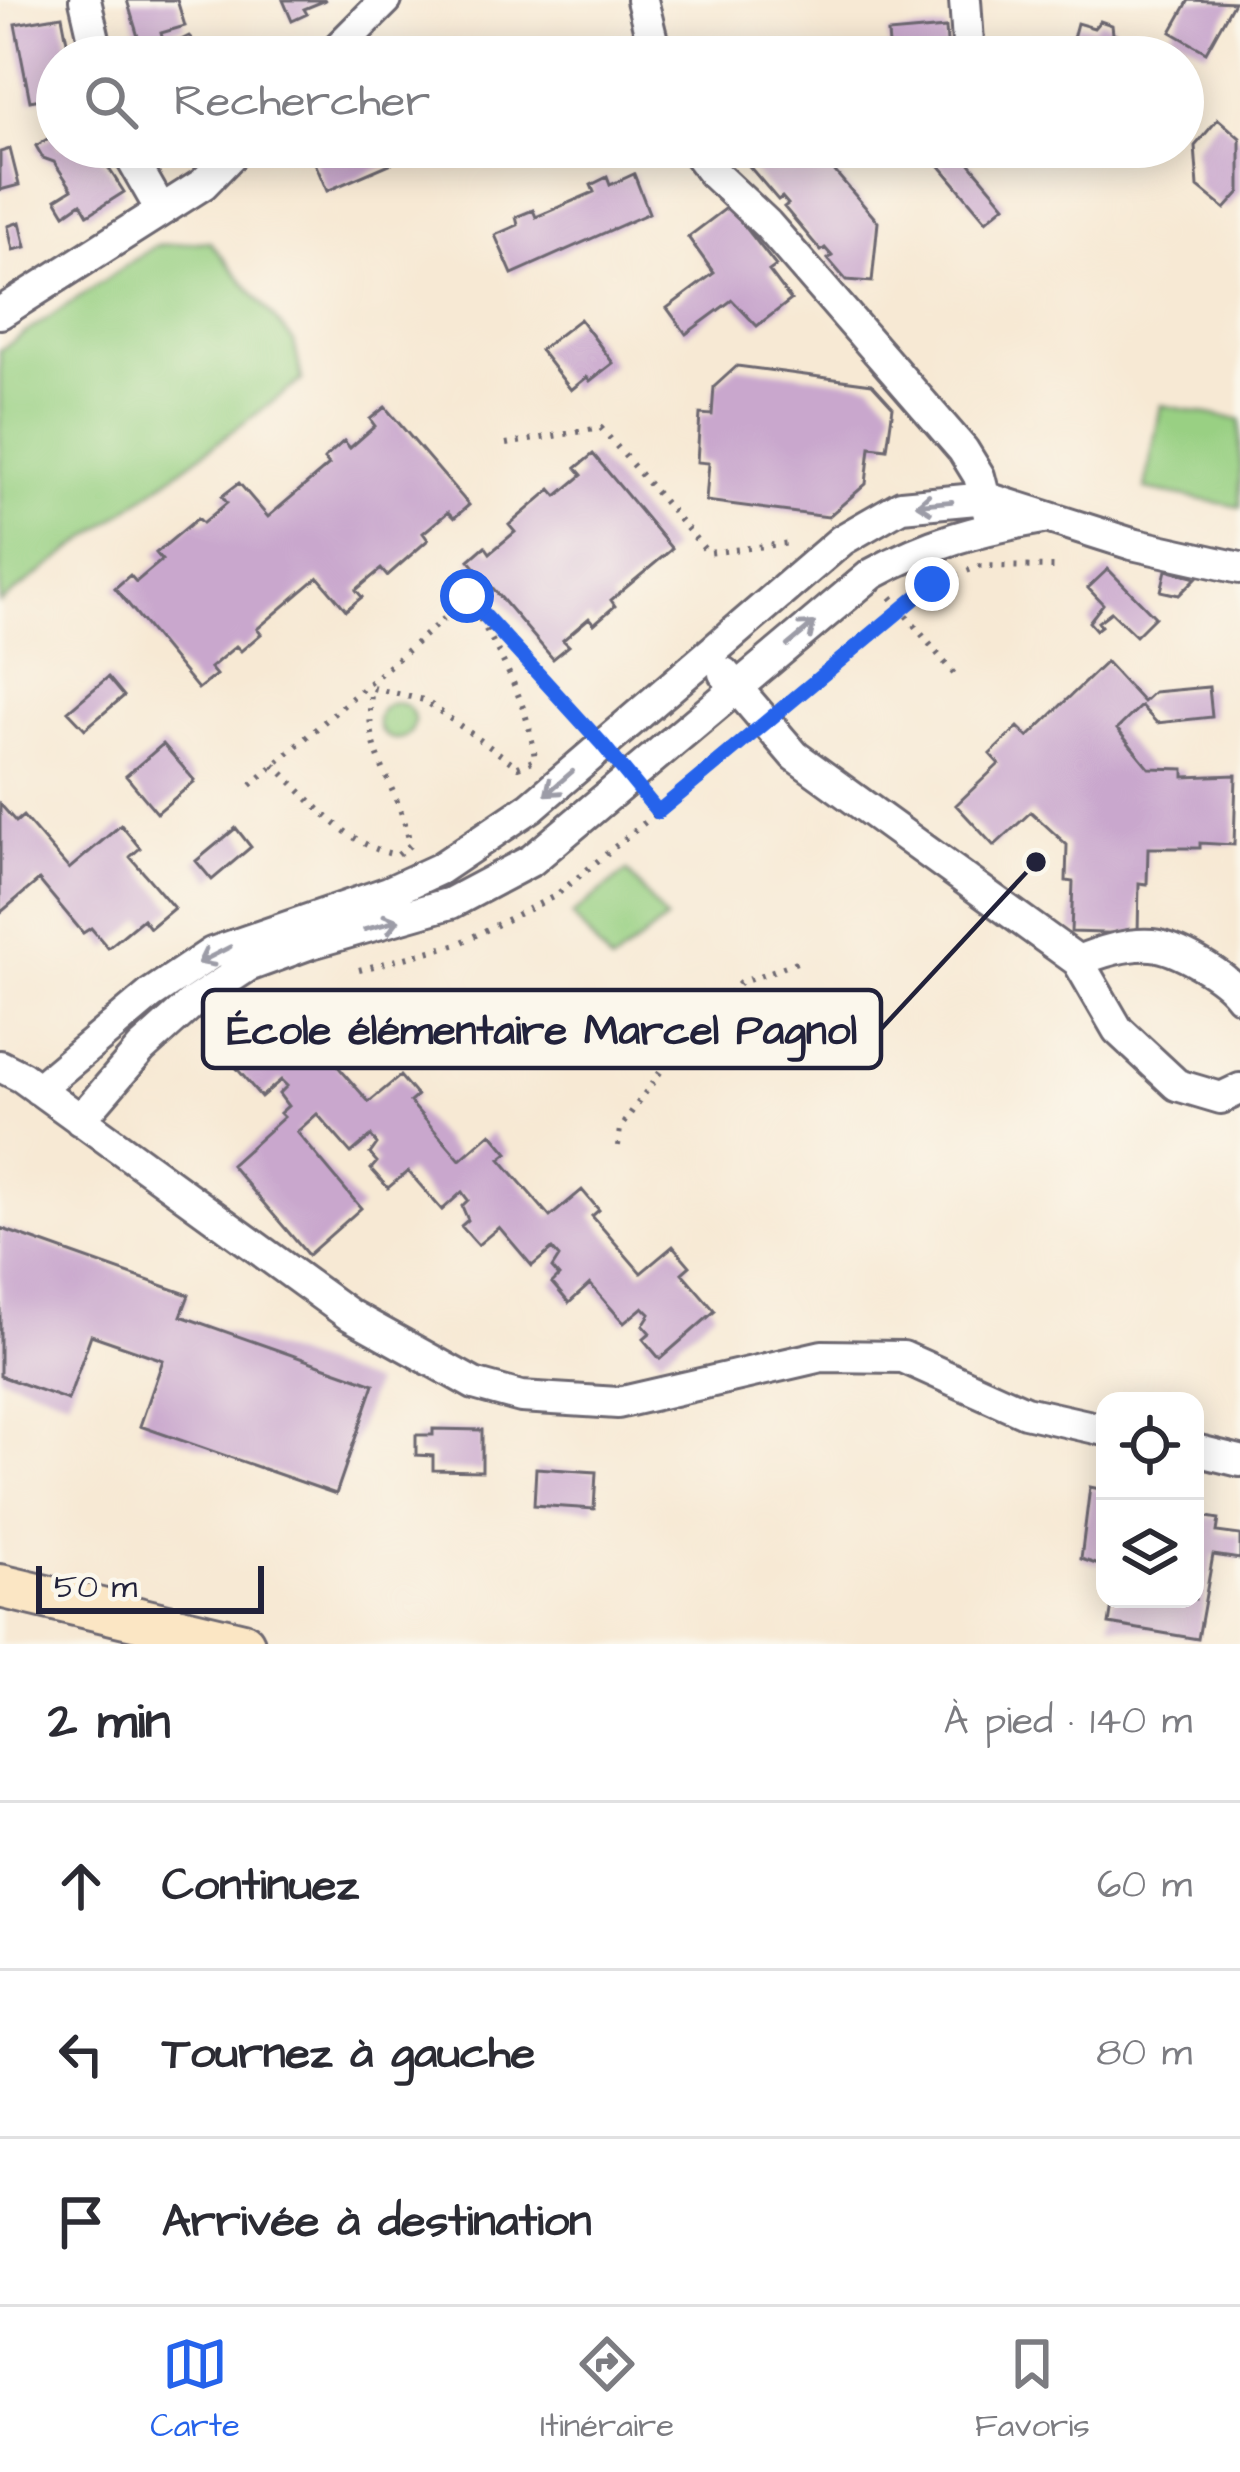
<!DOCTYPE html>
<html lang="fr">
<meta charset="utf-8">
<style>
body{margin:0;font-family:"Architects Daughter",sans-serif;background:#f2f2f3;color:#2b2b33}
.controls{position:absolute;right:36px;bottom:36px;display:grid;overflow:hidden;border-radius:24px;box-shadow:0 6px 30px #0003}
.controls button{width:108px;height:108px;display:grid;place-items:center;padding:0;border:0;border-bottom:3px solid #e1e1e2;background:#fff;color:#2b2b33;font:60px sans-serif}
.scale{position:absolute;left:36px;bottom:30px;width:228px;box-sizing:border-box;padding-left:12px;border:6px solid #22223b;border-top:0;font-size:33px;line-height:42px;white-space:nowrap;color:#22223b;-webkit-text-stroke:9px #fbf7ec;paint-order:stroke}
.stop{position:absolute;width:36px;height:36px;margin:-27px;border:9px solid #2563eb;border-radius:50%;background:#fff}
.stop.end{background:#2563eb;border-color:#fff;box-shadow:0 3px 12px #0008}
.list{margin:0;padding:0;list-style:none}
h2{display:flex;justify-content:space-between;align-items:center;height:156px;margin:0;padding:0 48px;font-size:51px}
h2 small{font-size:39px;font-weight:400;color:#7c7c81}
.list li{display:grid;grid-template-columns:78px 1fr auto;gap:36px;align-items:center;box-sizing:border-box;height:168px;padding:0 48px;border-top:3px solid #e1e1e2}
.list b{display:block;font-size:45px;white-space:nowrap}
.list em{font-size:39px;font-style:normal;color:#7c7c81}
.icon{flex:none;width:66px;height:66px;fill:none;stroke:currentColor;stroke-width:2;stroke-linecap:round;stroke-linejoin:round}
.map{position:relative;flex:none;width:1240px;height:1644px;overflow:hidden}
.search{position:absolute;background:#fff;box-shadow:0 6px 30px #0003;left:36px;right:36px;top:36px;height:132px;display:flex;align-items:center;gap:30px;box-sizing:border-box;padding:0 42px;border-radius:66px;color:#7c7c81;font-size:45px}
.sheet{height:660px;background:#fff}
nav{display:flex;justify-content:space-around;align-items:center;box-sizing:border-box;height:168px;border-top:3px solid #e1e1e2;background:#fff;font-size:33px;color:#7c7c81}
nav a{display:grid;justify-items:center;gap:6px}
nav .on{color:#2563eb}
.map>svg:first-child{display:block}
.green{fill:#99d083;stroke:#5e795f;stroke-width:3}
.building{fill:#c9a7cd}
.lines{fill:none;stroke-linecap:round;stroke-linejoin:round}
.minor-casing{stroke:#6d6871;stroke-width:36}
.secondary-casing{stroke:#6d6871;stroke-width:48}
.path{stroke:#6d6871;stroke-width:6;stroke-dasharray:3 9;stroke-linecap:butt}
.minor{stroke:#fff;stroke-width:30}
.secondary{stroke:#fbe6c4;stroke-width:42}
.oneway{stroke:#9c9ca7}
.route{stroke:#2563eb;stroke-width:15}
.leader{fill:none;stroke:#22223b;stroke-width:4.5}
.callout-dot{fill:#22223b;stroke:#fbf7ec;stroke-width:4.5}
.callout{fill:#fbf7ec;stroke:#22223b;stroke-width:4.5}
.callout-label{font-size:42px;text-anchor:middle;font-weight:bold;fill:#22223b}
</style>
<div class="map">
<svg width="1240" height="1644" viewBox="0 0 1240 1644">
<rect width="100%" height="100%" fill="#fbf7ec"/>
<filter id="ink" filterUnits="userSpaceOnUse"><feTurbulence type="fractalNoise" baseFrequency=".00833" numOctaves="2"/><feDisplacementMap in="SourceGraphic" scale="24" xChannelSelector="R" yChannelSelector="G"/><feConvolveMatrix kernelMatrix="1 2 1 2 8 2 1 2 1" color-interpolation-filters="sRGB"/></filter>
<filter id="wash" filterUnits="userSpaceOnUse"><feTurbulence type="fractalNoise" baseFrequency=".004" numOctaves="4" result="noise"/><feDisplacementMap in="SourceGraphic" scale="48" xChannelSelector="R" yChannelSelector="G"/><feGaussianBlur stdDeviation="2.7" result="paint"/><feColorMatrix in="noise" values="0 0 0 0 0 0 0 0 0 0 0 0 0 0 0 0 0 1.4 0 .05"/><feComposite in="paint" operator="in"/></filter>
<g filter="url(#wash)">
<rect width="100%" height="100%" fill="#f7e9d4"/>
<path class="green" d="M209 241 294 342 302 380 0 603V350L155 246Z
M1161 405 1240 420V507L1145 489Z
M378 721a18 18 0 1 1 36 0a18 18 0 1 1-36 0Z
M627 871 666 920 611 964 572 915Z"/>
<g id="blocks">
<path class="building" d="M127 0H177L185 26 161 33 165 48 189 36 209 57H144Z
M283 0H326L304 9 307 14 292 21Z
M1189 0 1234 2 1206 52 1171 32Z
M62 16 70 57H57V96L30 101 15 24Z
M1100 21 1112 25 1113 34 1129 39 1124 57H1068L1077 23 1094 28Z
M946 28 948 57H890L888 33Z
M1218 119 1240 138V192L1225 209 1198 187 1195 146Z
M57 133V147H95L124 192 88 215 81 203 65 214 56 199 72 189 54 162 43 158 36 146Z
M320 147H429L327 191 310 151Z
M733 147H814L878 222 872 282 846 280 828 259 832 256 825 248 821 251 784 207 788 204 782 197 778 200 749 166 753 163 747 156 743 159Z
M937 147H956L1005 205 986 221 929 153Z
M10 149 19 185 0 190V152Z
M634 174 649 213 512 274 495 235 518 225 516 217 533 210 536 217 594 192 591 185 607 177 610 185Z
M729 206 776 266 769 271 791 300 757 326 732 300 686 334 667 308 714 273 688 237Z
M20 222 26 247 13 250 8 226Z
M580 319 613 363 590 381 587 377 571 390 540 350Z
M737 366 872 384 893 407 887 449 870 447 866 484 828 517 706 501 709 463 697 462 700 414 712 415 714 387Z
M385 407 469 505 454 518 448 512 423 533 428 540 387 576 381 569 356 590 362 597 346 610 318 577 257 629 261 634 241 651 236 646 210 668 216 675 198 689 115 588 130 575 136 582 162 560 156 553 198 518 203 523 227 503 222 496 239 483 268 517 329 465 324 459 344 441 350 448 375 426 370 419Z
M593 454 672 549 611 600 615 606 594 624 589 618 563 640 569 646 553 659 469 560 485 546 490 553 515 532 509 525 551 489 557 496 582 475 576 468Z
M1108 569 1155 617 1136 636 1111 612 1098 622 1101 626 1096 630 1089 622 1103 604 1088 588Z
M1166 570 1196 578 1179 595 1161 591Z
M1106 662 1143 702 1154 692 1209 687 1212 717 1157 723 1141 706 1117 729 1149 768 1184 769V777L1236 775 1234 845 1200 843V848H1148L1147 884 1139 883 1138 934 1071 932 1073 882 1066 881 1067 845 1031 812 994 846 956 805 999 764 990 754 1018 727 1028 737Z
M108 677 124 696 85 729 68 711Z
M163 744 195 781 157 813 126 776Z
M0 804 16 822 23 816 69 869 121 825 140 848 130 857 174 908 150 928 143 919 108 948 91 928 83 933 39 880 0 913Z
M236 828 251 847 212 880 196 861Z
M310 1020 326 1039 319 1045 369 1102 400 1076 417 1096 410 1102 460 1160 491 1133 508 1153 500 1159 550 1217 582 1190 599 1210 592 1216 641 1273 673 1246 690 1266 682 1273 715 1311 660 1359 643 1339 650 1333 643 1325 650 1314 643 1307 624 1323 590 1284 569 1303 552 1283 559 1276 552 1268 559 1257 552 1249 532 1266 499 1227 478 1245 461 1226 468 1220 462 1206 468 1200 462 1192 442 1210 408 1171 388 1188 371 1169 377 1162 370 1154 377 1144 371 1136 351 1153 317 1114 297 1132 361 1208 308 1255 231 1165 284 1117 280 1113 288 1106 279 1094 287 1086 281 1080 261 1097 228 1058 262 1028 279 1047Z
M0 1228 189 1295 181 1316 374 1384 336 1494 140 1426 163 1360 91 1335 68 1400 0 1376Z
M433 1429 482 1430V1471L433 1470V1456L416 1455V1435H433Z
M536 1468 596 1472 594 1509 534 1505Z
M1090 1487 1105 1490V1542L1099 1565 1081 1559Z
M1195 1515 1219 1519 1217 1532 1240 1535V1559L1213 1555 1198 1639 1109 1624 1113 1599H1195Z"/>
</g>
</g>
<g filter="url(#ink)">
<use href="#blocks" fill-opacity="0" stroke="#6d6871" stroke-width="3"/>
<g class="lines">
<g class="minor-casing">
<path id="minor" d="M85 0 98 57
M642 0 656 57
M965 0 969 57
M329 57 386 0
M125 147 161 210
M693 147 713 173 767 224 963 450 979 476 989 515
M0 313 203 184 239 147
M724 673 795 756 1078 961 1118 1030 1177 1085 1221 1098 1240 1089
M1078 961C1100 952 1128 943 1152 945 1177 947 1226 976 1240 996
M0 1066 22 1077 348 1314 474 1384 521 1397 618 1403 822 1356 903 1357 1025 1412 1105 1430
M38 1089 151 994 212 953 389 892 439 869 531 807 842 540 901 506 987 498 1132 544 1240 568
M80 1120 141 1049 192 1003 248 966 311 943 451 903 532 860 872 574C928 543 979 529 1043 518
M1195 1450 1240 1461"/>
</g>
<g class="secondary-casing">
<path id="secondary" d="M0 1586 243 1644"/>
</g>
<path class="path" d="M506 444 601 428 708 553 790 543
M891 597 959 680
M477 607 586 726
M786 706 932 584 980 566 1059 567
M274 765C310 799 347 847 398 855L410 845C399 783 361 755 372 688L424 700 518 767 535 760C529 701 496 647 467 596
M251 785 468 598
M359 970 458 944 555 896 743 742
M618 1146 620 1128 676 1050 740 983 797 962"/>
<use href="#minor" class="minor"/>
<use href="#secondary" class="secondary"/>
</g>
<defs><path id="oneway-shaft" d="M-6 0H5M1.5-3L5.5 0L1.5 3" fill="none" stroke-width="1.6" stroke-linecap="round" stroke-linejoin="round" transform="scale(3)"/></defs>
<g class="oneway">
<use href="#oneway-shaft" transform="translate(934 503) rotate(175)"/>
<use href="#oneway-shaft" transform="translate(801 634) rotate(-40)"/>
<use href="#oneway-shaft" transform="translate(559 783) rotate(139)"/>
<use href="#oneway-shaft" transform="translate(382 925) rotate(-15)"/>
<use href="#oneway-shaft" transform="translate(214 955) rotate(153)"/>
</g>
</g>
<g class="lines" filter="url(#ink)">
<path class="route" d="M467 596 603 745 658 812 932 584"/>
</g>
<path class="leader" d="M1036 862L881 1029"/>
<circle class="callout-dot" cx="1036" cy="862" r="12"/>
<rect class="callout" x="203" y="990" width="678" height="78" rx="12"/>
<g class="callout-label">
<text x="542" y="1044">École élémentaire Marcel Pagnol</text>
</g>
</svg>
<div class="controls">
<button><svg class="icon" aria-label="locate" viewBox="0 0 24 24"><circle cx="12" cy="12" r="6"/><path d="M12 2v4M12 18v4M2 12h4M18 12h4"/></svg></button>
<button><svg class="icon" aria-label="layers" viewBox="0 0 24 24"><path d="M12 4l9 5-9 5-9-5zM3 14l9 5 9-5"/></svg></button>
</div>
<div class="scale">50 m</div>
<div class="stop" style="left:467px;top:596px"></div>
<div class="stop end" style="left:932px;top:584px"></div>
<div class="search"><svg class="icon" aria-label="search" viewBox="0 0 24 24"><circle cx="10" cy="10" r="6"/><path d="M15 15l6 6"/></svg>Rechercher</div>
</div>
<section class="sheet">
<h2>2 min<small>À pied · 140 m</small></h2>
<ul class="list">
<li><svg class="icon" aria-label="ahead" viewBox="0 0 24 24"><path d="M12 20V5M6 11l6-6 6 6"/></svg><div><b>Continuez</b></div><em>60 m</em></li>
<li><svg class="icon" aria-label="left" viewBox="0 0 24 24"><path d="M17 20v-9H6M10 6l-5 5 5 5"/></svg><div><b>Tournez à gauche</b></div><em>80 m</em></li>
<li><svg class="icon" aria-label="arrive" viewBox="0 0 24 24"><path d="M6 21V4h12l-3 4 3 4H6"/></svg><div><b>Arrivée à destination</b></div></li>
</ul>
</section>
<nav>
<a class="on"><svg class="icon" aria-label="map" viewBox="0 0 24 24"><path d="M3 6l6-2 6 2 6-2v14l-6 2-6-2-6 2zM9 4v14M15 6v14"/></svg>Carte</a>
<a><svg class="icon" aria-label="directions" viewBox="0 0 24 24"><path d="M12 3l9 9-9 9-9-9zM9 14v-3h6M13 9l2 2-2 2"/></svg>Itinéraire</a>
<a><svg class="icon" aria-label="saved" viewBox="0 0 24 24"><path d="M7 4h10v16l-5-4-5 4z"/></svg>Favoris</a>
</nav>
